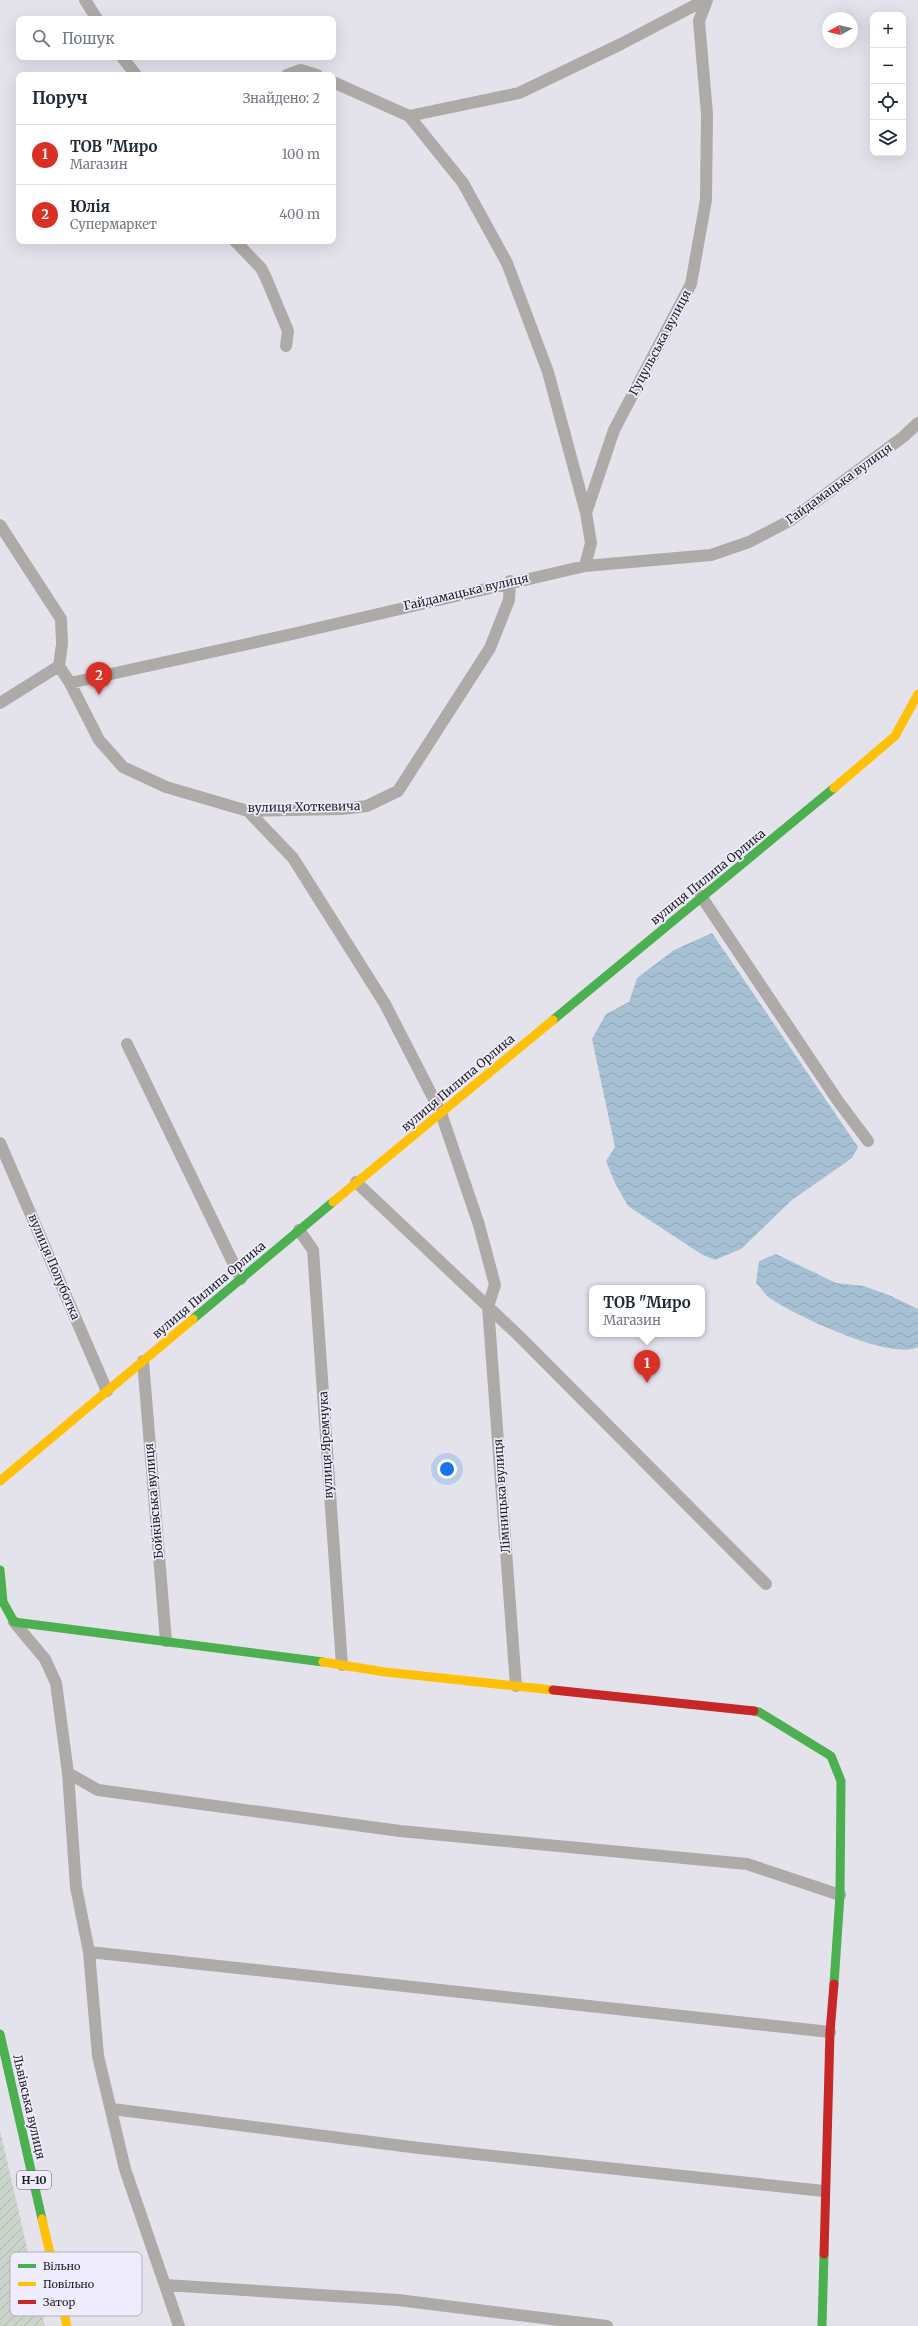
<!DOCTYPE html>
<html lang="uk">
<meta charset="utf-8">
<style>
body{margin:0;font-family:Merriweather,serif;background:#f2f2f3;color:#1f2937}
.controls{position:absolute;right:12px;top:12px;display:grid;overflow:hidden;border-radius:8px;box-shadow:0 4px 16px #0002}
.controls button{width:36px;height:36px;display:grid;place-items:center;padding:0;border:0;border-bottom:1px solid #e0e1e3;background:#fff;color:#1f2937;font:20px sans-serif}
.compass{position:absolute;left:822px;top:12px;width:36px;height:36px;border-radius:50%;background:#fff;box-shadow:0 4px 16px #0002;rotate:262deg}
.you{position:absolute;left:447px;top:1469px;width:14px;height:14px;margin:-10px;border:3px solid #fff;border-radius:50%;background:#1a73e8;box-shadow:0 0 0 6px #1a73e833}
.badge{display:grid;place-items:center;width:26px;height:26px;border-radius:50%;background:#d93025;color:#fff;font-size:13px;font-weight:700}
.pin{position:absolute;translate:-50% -33px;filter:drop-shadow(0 1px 2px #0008)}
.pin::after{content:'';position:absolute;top:21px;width:14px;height:12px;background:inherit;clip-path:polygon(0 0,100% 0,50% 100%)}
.popup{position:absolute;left:589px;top:1285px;width:116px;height:52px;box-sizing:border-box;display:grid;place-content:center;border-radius:8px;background:#fff;filter:drop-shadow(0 1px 3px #0005);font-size:13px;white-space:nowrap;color:#747a83}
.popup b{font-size:15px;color:#1f2937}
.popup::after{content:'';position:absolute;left:50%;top:100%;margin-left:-8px;border:8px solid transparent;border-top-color:#fff}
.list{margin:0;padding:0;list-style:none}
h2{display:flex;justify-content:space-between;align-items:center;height:52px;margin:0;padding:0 16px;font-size:17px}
h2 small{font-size:13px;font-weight:400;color:#747a83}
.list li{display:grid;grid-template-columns:26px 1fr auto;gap:12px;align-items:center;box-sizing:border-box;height:60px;padding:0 16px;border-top:1px solid #e0e1e3}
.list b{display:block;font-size:15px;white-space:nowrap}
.list p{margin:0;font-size:13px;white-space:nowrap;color:#747a83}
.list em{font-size:13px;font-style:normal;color:#747a83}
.icon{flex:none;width:22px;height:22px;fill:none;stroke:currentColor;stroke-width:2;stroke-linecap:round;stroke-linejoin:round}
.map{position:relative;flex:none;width:918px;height:2326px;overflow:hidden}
.search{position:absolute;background:#fff;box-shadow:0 4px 16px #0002;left:16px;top:16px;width:320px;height:44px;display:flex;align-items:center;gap:10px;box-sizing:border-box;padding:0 14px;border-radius:8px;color:#747a83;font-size:15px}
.panel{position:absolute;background:#fff;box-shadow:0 4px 16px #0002;left:16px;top:72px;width:320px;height:172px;border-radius:8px}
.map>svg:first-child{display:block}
.garden{fill:url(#garden-furrows)}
.water{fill:url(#water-waves)}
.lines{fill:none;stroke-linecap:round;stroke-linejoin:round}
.street{stroke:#aeaaa7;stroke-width:12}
.fast{stroke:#4caf50;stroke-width:9}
.slow{stroke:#ffc107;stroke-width:9}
.jam{stroke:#c62828;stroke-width:9}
.labels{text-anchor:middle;stroke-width:3.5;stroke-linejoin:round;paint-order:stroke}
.shield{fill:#efedfd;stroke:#5d5c65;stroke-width:1}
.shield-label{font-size:11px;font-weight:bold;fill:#1f1e24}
.street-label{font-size:12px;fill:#1f1e24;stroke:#efedfd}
.key{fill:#efedfd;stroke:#b1afbc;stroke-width:1}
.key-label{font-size:11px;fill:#1f1e24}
</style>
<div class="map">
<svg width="918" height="2326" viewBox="0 0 918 2326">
<defs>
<pattern id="garden-furrows" width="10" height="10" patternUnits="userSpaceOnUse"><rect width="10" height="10" fill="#cbd4cb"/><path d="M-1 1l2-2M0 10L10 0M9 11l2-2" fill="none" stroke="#aeb6ae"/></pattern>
<pattern id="water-waves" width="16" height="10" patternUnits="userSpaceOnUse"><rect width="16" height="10" fill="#a7c1d4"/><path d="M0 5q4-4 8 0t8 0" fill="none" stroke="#8fa5b6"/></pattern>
</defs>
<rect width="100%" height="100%" fill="#e4e3ec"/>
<path class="garden" d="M0 2130 45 2326H0Z"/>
<path class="water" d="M712 933 858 1147 852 1158 792 1200 741 1249 715 1260 701 1254 628 1206 615 1183 606 1161 615 1147 592 1039 606 1014 629 1002 637 978 674 950Z
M776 1254 836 1283 864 1286 891 1296 918 1309V1347C891 1361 797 1316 771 1299 765 1295 761 1288 756 1283L759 1261Z"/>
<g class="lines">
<path class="street" d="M85 0 97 19
M122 57 136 75
M287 75 301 70 317 75
M333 82 409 116 463 183 507 263 548 372 586 513 591 543 585 566
M409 116 519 93 621 44 705 0
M235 241 261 268 266 278 288 331 286 346
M586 513 614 430 691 284 706 200 707 114 699 21 707 0
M0 525 61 619 62 644 59 666
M59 666 70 683 288 635 585 566 711 555 749 542 791 520 903 437 918 423
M70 683 99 740 123 767 166 787 248 811 342 809 367 806 398 791 490 648 509 600 510 581
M0 703 59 666
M248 811 293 858 385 1004 441 1113 479 1225 495 1285 488 1306 516 1686
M701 896 838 1101 868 1141
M127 1044 241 1279
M0 1143 107 1391
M356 1182 519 1336 766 1584
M299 1230 313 1250 342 1665
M143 1361 166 1641
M14 1622 45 1659 56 1683 68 1773 76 1887 89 1952 98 2056 125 2169 179 2326
M68 1773 98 1790 400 1831 747 1864 840 1895
M89 1952 830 2032
M112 2109 419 2148 824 2191
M165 2285 398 2300 607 2326"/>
<path class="fast" d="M553 1020 834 788
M193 1319 333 1202
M0 1570 3 1602 14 1622 323 1662
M754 1711 759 1712 831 1756 841 1781 840 1895 834 1984
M0 2034 42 2219
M822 2326 824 2254"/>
<path class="slow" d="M834 788 895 736 918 694
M333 1202 553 1020
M0 1481 193 1319
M323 1662 385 1672 553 1690
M42 2219 67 2326"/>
<path class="jam" d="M553 1690 754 1711
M824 2254 830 2032 834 1984"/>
</g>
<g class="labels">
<rect class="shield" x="17" y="2171" width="34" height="18" rx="3"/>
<g class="shield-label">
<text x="34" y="2184">Н-10</text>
</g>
<g class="street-label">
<text transform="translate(660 343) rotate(-62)" y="4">Гуцульська вулиця</text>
<text transform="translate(839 484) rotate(-36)" y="4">Гайдамацька вулиця</text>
<text transform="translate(466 592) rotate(-13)" y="4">Гайдамацька вулиця</text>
<text transform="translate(304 807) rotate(-1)" y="4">вулиця Хоткевича</text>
<text transform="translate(708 877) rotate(-39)" y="4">вулиця Пилипа Орлика</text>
<text transform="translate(458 1083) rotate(-40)" y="4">вулиця Пилипа Орлика</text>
<text transform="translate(54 1267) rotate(67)" y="4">вулиця Полуботка</text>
<text transform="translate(209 1290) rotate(-40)" y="4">вулиця Пилипа Орлика</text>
<text transform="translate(326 1445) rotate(-93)" y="4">вулиця Яремчука</text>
<text transform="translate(502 1496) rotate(-94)" y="4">Лімницька вулиця</text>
<text transform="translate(154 1501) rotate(-95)" y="4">Бойківська вулиця</text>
<text transform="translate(29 2107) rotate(77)" y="4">Львівська вулиця</text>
</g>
</g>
<rect x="10" y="2252" width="132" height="64" rx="6" class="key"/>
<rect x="18" y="2264" width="18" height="4" fill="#4caf50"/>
<rect x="18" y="2282" width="18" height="4" fill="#ffc107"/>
<rect x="18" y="2300" width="18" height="4" fill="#c62828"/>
<g class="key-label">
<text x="43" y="2270">Вільно</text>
<text x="43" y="2288">Повільно</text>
<text x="43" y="2306">Затор</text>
</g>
</svg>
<div class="controls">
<button>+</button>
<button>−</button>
<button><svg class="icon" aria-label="locate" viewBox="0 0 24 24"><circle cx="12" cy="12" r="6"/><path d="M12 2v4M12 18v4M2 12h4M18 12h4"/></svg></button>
<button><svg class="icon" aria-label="layers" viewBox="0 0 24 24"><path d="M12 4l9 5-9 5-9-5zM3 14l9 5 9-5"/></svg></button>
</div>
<svg class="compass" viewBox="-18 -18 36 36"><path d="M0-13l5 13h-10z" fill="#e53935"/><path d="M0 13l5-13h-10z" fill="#747a83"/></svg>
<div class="you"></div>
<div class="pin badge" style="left:647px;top:1383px">1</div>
<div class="popup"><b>ТОВ &quot;Миро</b>Магазин</div>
<div class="pin badge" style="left:99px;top:695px">2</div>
<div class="search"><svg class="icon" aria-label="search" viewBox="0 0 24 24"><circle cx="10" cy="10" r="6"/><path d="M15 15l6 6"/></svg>Пошук</div>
<section class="panel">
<h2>Поруч<small>Знайдено: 2</small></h2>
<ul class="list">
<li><span class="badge">1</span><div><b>ТОВ &quot;Миро</b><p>Магазин</p></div><em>100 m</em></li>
<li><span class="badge">2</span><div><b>Юлія</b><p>Супермаркет</p></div><em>400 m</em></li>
</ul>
</section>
</div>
